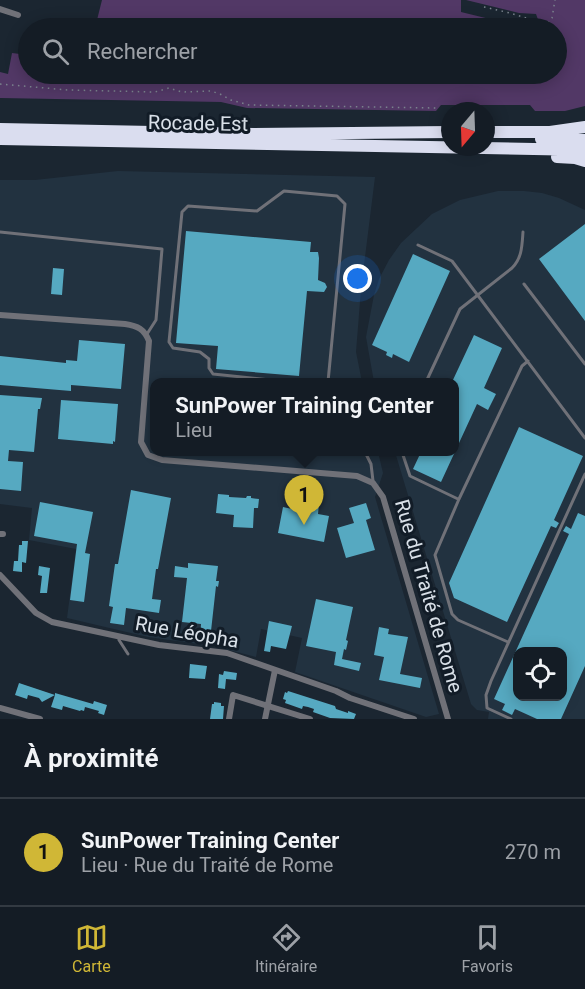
<!DOCTYPE html>
<html lang="fr">
<meta charset="utf-8">
<style>
body{margin:0;font-family:Roboto,sans-serif;background:#1d252d;color:#f1f3f6}
.controls{position:absolute;right:18px;bottom:18px;display:grid;overflow:hidden;border-radius:12px;box-shadow:0 3px 15px #0003}
.controls button{width:54px;height:54px;display:grid;place-items:center;padding:0;border:0;border-bottom:2px solid #333a42;background:#141c25;color:#f1f3f6;font:30px sans-serif}
.compass{position:absolute;left:441px;top:102px;width:54px;height:54px;border-radius:50%;background:#141c25;box-shadow:0 3px 15px #0003;rotate:199deg}
.you{position:absolute;left:358px;top:279px;width:21px;height:21px;margin:-15px;border:4px solid #fff;border-radius:50%;background:#1a73e8;box-shadow:0 0 0 9px #1a73e833}
.badge{display:grid;place-items:center;width:39px;height:39px;border-radius:50%;background:#d0b736;color:#111;font-size:20px;font-weight:700}
.pin{position:absolute;translate:-50% -50px;filter:drop-shadow(0 2px 3px #0008)}
.pin::after{content:'';position:absolute;top:32px;width:21px;height:18px;background:inherit;clip-path:polygon(0 0,100% 0,50% 100%)}
.popup{position:absolute;left:150px;top:378px;width:309px;height:78px;box-sizing:border-box;display:grid;place-content:center;border-radius:12px;background:#141c25;filter:drop-shadow(0 2px 4px #0005);font-size:20px;white-space:nowrap;color:#9da1a7}
.popup b{font-size:22px;color:#f1f3f6}
.popup::after{content:'';position:absolute;left:50%;top:100%;margin-left:-12px;border:12px solid transparent;border-top-color:#141c25}
.list{margin:0;padding:0;list-style:none}
h2{display:flex;justify-content:space-between;align-items:center;height:78px;margin:0;padding:0 24px;font-size:26px}
h2 small{font-size:20px;font-weight:400;color:#9da1a7}
.list li{display:grid;grid-template-columns:39px 1fr auto;gap:18px;align-items:center;box-sizing:border-box;height:108px;padding:0 24px;border-top:2px solid #333a42}
.list b{display:block;font-size:22px;white-space:nowrap}
.list p{margin:0;font-size:20px;white-space:nowrap;color:#9da1a7}
.list em{font-size:20px;font-style:normal;color:#9da1a7}
.icon{flex:none;width:33px;height:33px;fill:none;stroke:currentColor;stroke-width:2;stroke-linecap:round;stroke-linejoin:round}
.map{position:relative;flex:none;width:585px;height:719px;overflow:hidden}
.search{position:absolute;background:#141c25;box-shadow:0 3px 15px #0003;left:18px;right:18px;top:18px;height:66px;display:flex;align-items:center;gap:15px;box-sizing:border-box;padding:0 21px;border-radius:33px;color:#9da1a7;font-size:22px}
.sheet{height:186px;background:#141c25}
nav{display:flex;justify-content:space-around;align-items:center;box-sizing:border-box;height:84px;border-top:2px solid #333a42;background:#141c25;font-size:16px;color:#9da1a7}
nav a{display:grid;justify-items:center;gap:3px}
nav .on{color:#d0b736}
.map>svg:first-child{display:block}
.built{fill:#223240;fill-rule:evenodd}
.green{fill:#523866}
.building{fill:#56a9c1;fill-rule:evenodd}
.lines{fill:none;stroke-linecap:round;stroke-linejoin:round}
.path{stroke:#7b848e;stroke-width:1.5;stroke-dasharray:1.5 4.5;stroke-linecap:butt}
.service{stroke:#707178;stroke-width:3}
.minor{stroke:#707178;stroke-width:6}
.motorway{stroke:#daddef;stroke-width:12}
.labels{text-anchor:middle;stroke-width:6;stroke-linejoin:round;paint-order:stroke}
.street-label{font-size:20px;fill:#d9e0e8;stroke:#121c27}
</style>
<div class="map">
<svg width="585" height="719" viewBox="0 0 585 719">
<rect width="100%" height="100%" fill="#1b2631"/>
<path class="built" d="M118 171 375 177 361 289 356 352 362 382H154V452H378L383 473 375 497 439 714 426 717 295 672 302 638 261 629 256 657 214 646 148 637 67 618 76 549 29 540 32 508 0 504V180H35Z
M498 191H524L542 193 559 198 585 210V719H488L489 712 477 710 471 704 395 452H454V382H374L366 337 374 295 379 279 389 260 401 243 432 214 460 200ZM518 652H562V696H518Z"/>
<path class="green" d="M102 0H461V12L526 28H95Z
M466 0H585V106L565 111H535L530 105H441L436 111 247 108 221 102 0 98V72L8 74 12 53 28 55V74H556V28H541L536 14 519 13Z"/>
<path class="building" d="M585 224V321L539 259Z
M186 231 311 242 310 252H318L319 258 318 280 325 283 327 287 324 292 307 291 299 376 216 369 218 346 176 343Z
M413 254 450 271 409 362 393 354 392 358 386 355 387 352 372 345Z
M53 268 64 269 62 295 51 294Z
M474 335 502 348 484 388 496 394 488 410 477 404 441 482 413 469 421 452H454V382H452Z
M79 340 125 344 121 389 71 385V391L0 385V356L66 363V360L77 361Z
M0 395 42 398 40 409H38L34 452 9 450 8 461 23 462 21 491 0 489Z
M61 400 118 404 115 442 113 441V444L58 439Z
M519 427 583 456 554 520 559 523 556 528 551 526 507 622 454 598 449 583Z
M131 490 171 498 158 569H156L152 599 161 600 159 613 126 608 124 625 110 623 113 607 109 606 115 564H118Z
M218 494 229 495V497L246 498 247 496H251V498L259 499 258 508H254L253 528 233 527 234 515 216 513Z
M293 501 319 504 318 514 329 516 324 542 278 533 283 507 292 509Z
M40 502 93 512 85 553 90 554 84 602 70 600 77 544 34 536Z
M366 503 371 518 366 520 375 550 346 558 337 528 354 523 349 508Z
M578 513 585 516V666L561 719H537L515 709 512 715 502 710 505 704 494 699 569 534 563 531 566 526 571 529ZM518 651H562V696H518Z
M22 541H28L26 563 22 562V572L13 571 14 561H18L19 545H22Z
M188 563 218 566 216 581H219L218 587 216 586 210 640 200 639 201 624 182 622 187 578 174 577 175 566 188 568Z
M39 566 50 568 47 593H40L42 576 38 575Z
M316 599 353 607 346 640 348 641 346 650 344 649 342 659 361 663 359 671 334 665 336 652 306 646Z
M269 621 292 626 286 649 271 646 270 652 264 651Z
M379 627 389 629 388 634 408 637 400 674 422 678 420 688 379 680 384 657 374 655Z
M190 664 207 666 205 679 189 678Z
M224 671 237 673 236 680 226 679 225 689 218 688 219 674 223 675Z
M19 683 55 695V693L93 704 94 701 107 705 104 715 98 713 99 711 85 707 84 711 81 710 80 711 63 706 62 710 51 707 55 695 42 702 39 698 28 695 27 699 15 695Z
M288 691 335 706 336 709 348 713V711L356 714 354 719 330 718 313 712 314 709 308 707 303 706 302 709 285 703 286 700 283 699 285 692 287 693Z
M214 702 221 703V706H224L223 719H210L212 704H214Z"/>
<g class="lines">
<path class="path" d="M484 7 510 13 542 23 549 22 552 18 555 0
M0 84 68 90 155 92 169 88 182 92 211 91 220 94 231 100 249 105 436 108"/>
<path class="service" d="M0 232 162 249 156 320 147 334
M418 245 452 261 585 438
M524 284 585 364
M289 382 213 374 209 368V359L200 352 173 348 169 342 182 212 188 206 257 211 284 191 337 196 345 204 328 382
M426 382 460 309 512 268C522 258 522 246 523 232
M365 452 371 464 373 481
M402 452 410 476 458 499
M119 638V640L128 654
M508 642 458 620 452 614 435 555 459 499 522 366 528 361
M511 719 487 708 486 695 491 681 585 474"/>
<path class="minor" d="M0 9 18 15
M0 315 125 324C138 326 144 329 149 341L141 442 148 455 162 460 357 476 373 483 383 497 448 719
M0 534H3
M0 575 36 613 52 622 159 645 227 653 336 691 350 698 414 719
M0 708 40 719
M229 719 233 695 310 719
M265 719 275 670"/>
<path class="motorway" d="M0 129 254 134 450 132
M486 132H550L585 127
M0 139 585 150
M541 139 585 140
M557 157 575 158 585 161"/>
</g>
<g class="labels">
<g class="street-label">
<text transform="translate(198 123) rotate(1)" y="7">Rocade Est</text>
<text transform="translate(429 596) rotate(74)" y="7">Rue du Traité de Rome</text>
<text transform="translate(187 632) rotate(10)" y="7">Rue Léopha</text>
</g>
</g>
</svg>
<div class="controls">
<button><svg class="icon" aria-label="locate" viewBox="0 0 24 24"><circle cx="12" cy="12" r="6"/><path d="M12 2v4M12 18v4M2 12h4M18 12h4"/></svg></button>
</div>
<svg class="compass" viewBox="-18 -18 36 36"><path d="M0-13l5 13h-10z" fill="#e53935"/><path d="M0 13l5-13h-10z" fill="#9da1a7"/></svg>
<div class="you"></div>
<div class="pin badge" style="left:304px;top:525px">1</div>
<div class="popup"><b>SunPower Training Center</b>Lieu</div>
<div class="search"><svg class="icon" aria-label="search" viewBox="0 0 24 24"><circle cx="10" cy="10" r="6"/><path d="M15 15l6 6"/></svg>Rechercher</div>
</div>
<section class="sheet">
<h2>À proximité<small></small></h2>
<ul class="list">
<li><span class="badge">1</span><div><b>SunPower Training Center</b><p>Lieu · Rue du Traité de Rome</p></div><em>270 m</em></li>
</ul>
</section>
<nav>
<a class="on"><svg class="icon" aria-label="map" viewBox="0 0 24 24"><path d="M3 6l6-2 6 2 6-2v14l-6 2-6-2-6 2zM9 4v14M15 6v14"/></svg>Carte</a>
<a><svg class="icon" aria-label="directions" viewBox="0 0 24 24"><path d="M12 3l9 9-9 9-9-9zM9 14v-3h6M13 9l2 2-2 2"/></svg>Itinéraire</a>
<a><svg class="icon" aria-label="saved" viewBox="0 0 24 24"><path d="M7 4h10v16l-5-4-5 4z"/></svg>Favoris</a>
</nav>
